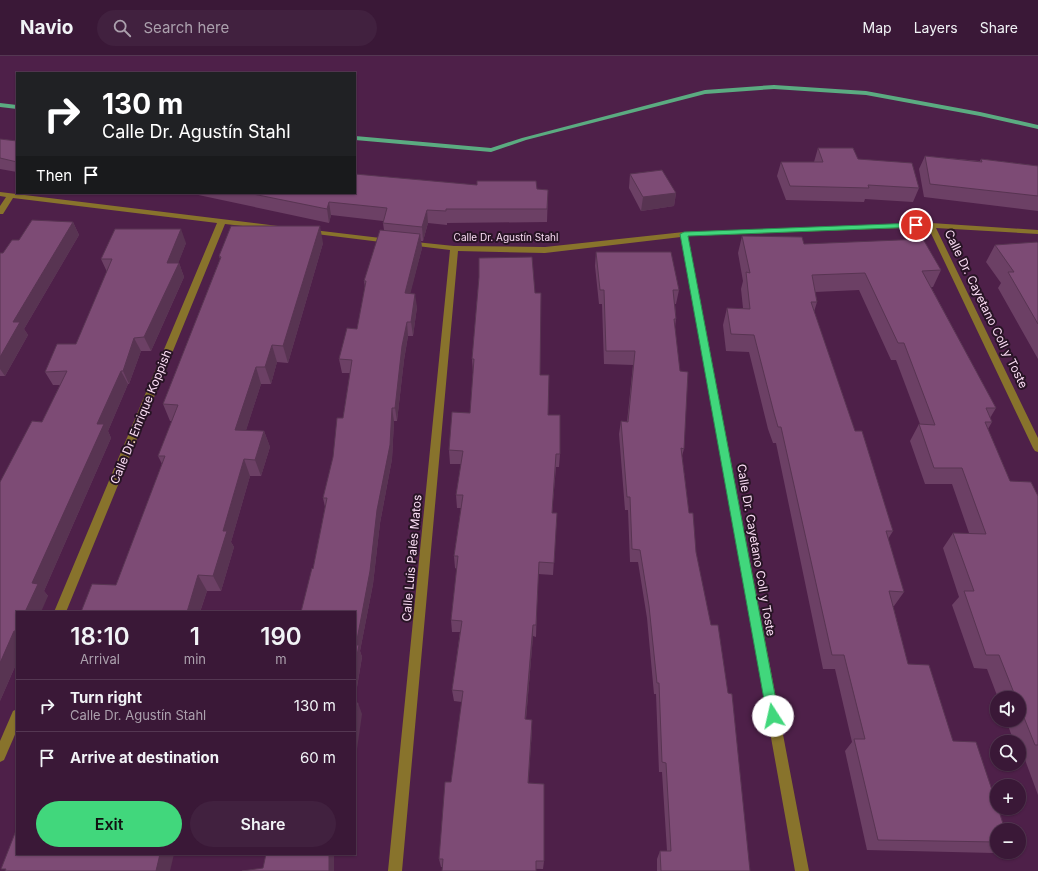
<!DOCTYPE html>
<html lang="en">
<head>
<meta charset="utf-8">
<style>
	:root { --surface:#3a1837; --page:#41213f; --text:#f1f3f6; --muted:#aba0ad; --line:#543752; --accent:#41d77c }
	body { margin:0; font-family:Inter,sans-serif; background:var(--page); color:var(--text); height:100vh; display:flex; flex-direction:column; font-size:15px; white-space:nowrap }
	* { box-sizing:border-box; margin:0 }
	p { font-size:13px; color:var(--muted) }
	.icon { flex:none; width:22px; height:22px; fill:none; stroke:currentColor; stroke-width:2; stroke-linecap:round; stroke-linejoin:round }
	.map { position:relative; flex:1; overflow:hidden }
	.drawer { position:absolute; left:16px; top:555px; width:340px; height:244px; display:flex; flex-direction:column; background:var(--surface); border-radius:0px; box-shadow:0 1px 3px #0004,0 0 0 1px var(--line) }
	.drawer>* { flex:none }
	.banner { position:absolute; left:16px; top:16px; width:340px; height:122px; border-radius:0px; box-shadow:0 1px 3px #0004,0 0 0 1px var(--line); background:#202124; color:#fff; overflow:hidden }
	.controls { position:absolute; left:990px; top:635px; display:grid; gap:8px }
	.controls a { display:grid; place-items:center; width:36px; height:36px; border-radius:50%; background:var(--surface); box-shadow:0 1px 3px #0004,0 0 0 1px var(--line); font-size:20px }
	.pin { position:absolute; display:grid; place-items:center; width:34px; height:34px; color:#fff; margin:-17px; border:2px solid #fff; border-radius:50%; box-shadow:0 1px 4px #0007 }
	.me { position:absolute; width:44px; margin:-22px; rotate:350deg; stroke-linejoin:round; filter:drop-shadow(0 0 3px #0008) }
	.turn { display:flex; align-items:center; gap:14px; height:84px; padding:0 20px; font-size:18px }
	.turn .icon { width:52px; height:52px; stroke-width:2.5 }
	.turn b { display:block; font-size:28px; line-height:34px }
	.then { display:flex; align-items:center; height:38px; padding:0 20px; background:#0003; gap:8px; font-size:15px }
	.eta { display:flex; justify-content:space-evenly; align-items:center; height:68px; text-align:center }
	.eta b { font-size:24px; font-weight:600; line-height:28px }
	.primary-button { display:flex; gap:8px; margin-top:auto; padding:8px 20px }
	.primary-button a { flex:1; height:46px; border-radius:24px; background:var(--accent); color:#111; font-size:16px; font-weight:600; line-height:46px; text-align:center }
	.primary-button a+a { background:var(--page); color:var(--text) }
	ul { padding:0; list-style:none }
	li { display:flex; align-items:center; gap:12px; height:52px; padding:0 20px; border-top:1px solid var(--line) }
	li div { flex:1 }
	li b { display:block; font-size:15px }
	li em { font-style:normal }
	header { display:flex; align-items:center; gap:24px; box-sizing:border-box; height:56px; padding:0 20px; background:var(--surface); border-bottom:1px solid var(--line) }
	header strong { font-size:19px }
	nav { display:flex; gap:22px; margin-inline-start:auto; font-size:14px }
	.search { width:280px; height:36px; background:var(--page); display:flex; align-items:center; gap:10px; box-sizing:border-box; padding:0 14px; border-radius:22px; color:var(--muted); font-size:15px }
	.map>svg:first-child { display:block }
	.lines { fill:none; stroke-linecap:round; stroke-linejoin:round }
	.stream { fill:#5bab81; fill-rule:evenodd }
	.minor { fill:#88732c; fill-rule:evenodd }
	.wall { fill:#6c4065 }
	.shaded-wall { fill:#583452 }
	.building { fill:#7d4b75; stroke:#583452 }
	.route { fill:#41d77c; stroke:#2a8c51 }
	.labels { text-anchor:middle; stroke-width:4; stroke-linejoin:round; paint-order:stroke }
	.far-street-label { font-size:10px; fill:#fadcf4; stroke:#281425 }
	.street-label { font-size:12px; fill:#fadcf4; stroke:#281425 }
</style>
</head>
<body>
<header>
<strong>Navio</strong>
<div class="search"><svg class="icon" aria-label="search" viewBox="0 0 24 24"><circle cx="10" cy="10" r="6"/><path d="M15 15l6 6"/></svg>Search here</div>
<nav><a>Map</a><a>Layers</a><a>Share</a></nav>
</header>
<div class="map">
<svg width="1038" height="815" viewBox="0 0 1038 815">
	<rect width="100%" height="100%" fill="#4e2049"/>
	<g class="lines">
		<g class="stream">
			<polygon points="774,29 866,35 980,56 1038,69 1038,73 980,60 866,39 774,33 705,38 526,84 491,96 355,84 355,80 491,92 522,82 705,34"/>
			<polygon points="0,47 17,49 17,53 0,51"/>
		</g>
		<g class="minor">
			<polygon points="0,136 278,170 282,172 278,174 225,168 66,556 54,556 217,167 13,142 3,158 0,158 0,150 6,141 0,140"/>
			<polygon points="931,167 1038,174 1038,178 936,172 1038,382 1038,396 1035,395 1033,392 928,171 688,180 809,815 795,815 681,181 545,197 458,195 402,815 388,815 450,194 409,189 406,189 406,185 454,190 545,191 684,176"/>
			<polygon points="305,173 389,183 393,185 389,187 308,177 305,177"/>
			<polygon points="17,653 17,674 4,704 0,706 0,685 13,655"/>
		</g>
	</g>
	<g class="wall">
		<polygon points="0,83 17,85 17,116 0,113"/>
		<polygon points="818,92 858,103 919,132 913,146 865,143 864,146 786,144 777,120 781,106 814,106"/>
		<polygon points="925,100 980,105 981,103 1038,110 1038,155 924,141 919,113"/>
		<polygon points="630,118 676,137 674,150 641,155 629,132"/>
		<polygon points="537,133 548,134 547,166 447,167 447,169 428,167 423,185 421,185 422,192 410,237 417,251 413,280 408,280 404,304 397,365 394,365 392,403 380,467 373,528 360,595 362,601 355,643 355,556 313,513 325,451 323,442 343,362 350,317 342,317 339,303 357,273 365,231 364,225 384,174 383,167 383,165 331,159 329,167 189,137 355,137"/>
		<polygon points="175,137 184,137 182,139"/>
		<polygon points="73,166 79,179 24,273 28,279 5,320 0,320 0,197 3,197 19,184"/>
		<polygon points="742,180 804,188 941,214 933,231 931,231 996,352 990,362 992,366 988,373 1010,425 1038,440 1038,739 1024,701 1020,701 1019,699 1019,686 1014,686 1006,664 1019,664 1019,642 998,642 987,613 974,612 952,549 959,541 943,492 953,477 969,477 952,428 925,428 910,385 919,368 920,368 896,304 891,304 859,234 815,236 817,246 814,256 855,375 893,475 888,483 904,536 894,550 893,550 908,608 953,685 997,774 997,795 994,797 867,794 845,695 852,686 835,613 823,613 776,387 773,387 768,373 749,296 726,295 723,269 727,252 743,252 741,233 743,225 738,197"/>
		<polygon points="186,187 178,207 179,207 184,221 151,295 141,295 129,328 128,328 108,375 111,382 44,535 48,540 17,556 17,606 0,645 42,366 60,329 53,329 45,316 76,288 107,216 101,203"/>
		<polygon points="323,187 288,307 277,306 271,328 261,328 246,374 264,375 270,391 261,420 250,420 231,486 234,491 221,535 207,535 200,556 81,556 116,529 162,408 158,400 172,365 170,365 163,348 220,203 219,200"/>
		<polygon points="1038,187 1038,303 998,232 1001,227 986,206 995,189"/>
		<polygon points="596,196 679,234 676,248 675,248 676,263 675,271 684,393 682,400 689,457 750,815 657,815 657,803 660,795 667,795 662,716 659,716 656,638 654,638 647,562 638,506 630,506 628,454 625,454 619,378 621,365 627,366 633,309 604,308 602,248 599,248 595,210"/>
		<polygon points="479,221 540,319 548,359 560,398 559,411 556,411 552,457 557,457 553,519 538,518 536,581 533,580 526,663 532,674 528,727 544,805 543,813 441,811 439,803 451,726 462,646 454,645 452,634 460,576 452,576 451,564 457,513 455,512 454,500 461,452 457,452 456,439 461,408 450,408 449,394 470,357 473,317 472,303"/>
	</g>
	<g class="shaded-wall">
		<polygon points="676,137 674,150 641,155 643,141"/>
		<polygon points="329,146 331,159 329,167 327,153"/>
		<polygon points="427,154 428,167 423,185 422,171"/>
		<polygon points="73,166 79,179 24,273 28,279 5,320 0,313 0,301 13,266"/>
		<polygon points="320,170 323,187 288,307 283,290"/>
		<polygon points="181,173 186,187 173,221 167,207"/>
		<polygon points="420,178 422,192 407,251 405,237"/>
		<polygon points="179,207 184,221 151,295 144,281"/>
		<polygon points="415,238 417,251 413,280 411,266"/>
		<polygon points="407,266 408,280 404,304 397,365 395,352 402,290"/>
		<polygon points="134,282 141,295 129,328 123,315"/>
		<polygon points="272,289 277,306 271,328 265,311"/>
		<polygon points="256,311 261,328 241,390 235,374"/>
		<polygon points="121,315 128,328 108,375 111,382 44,535 48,540 41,556 25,556 32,527 97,368"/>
		<polygon points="392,352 394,365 392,403 380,467 373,528 360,595 362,601 355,643 356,589 377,454"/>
		<polygon points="264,375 270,391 261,420 255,404"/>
		<polygon points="244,403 250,420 231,486 234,491 221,535 213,520 223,475"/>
		<polygon points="198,519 207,535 200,556 187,556"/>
		<polygon points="533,569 533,580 525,674 525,663"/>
		<polygon points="14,575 17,578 17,606 0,645 0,607"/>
		<polygon points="358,647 362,658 355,707 355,669"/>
		<polygon points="532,664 532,674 528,737 528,727"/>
		<polygon points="160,798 174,798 170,815 156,815"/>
		<rect x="329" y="798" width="5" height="17"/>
	</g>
	<g class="building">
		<polygon points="0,83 17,85 17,106 0,102"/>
		<polygon points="818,92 853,92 858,103 912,107 919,132 868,129 869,132 790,130 781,106 823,106"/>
		<polygon points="925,100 982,106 981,103 1038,110 1038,140 930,128"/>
		<polygon points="662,114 676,137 643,141 630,118"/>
		<polygon points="355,118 477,129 477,125 536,125 537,133 548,134 547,153 446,153 446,155 427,154 422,171 383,167 387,152 329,146 327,153 248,137 355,137"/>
		<polygon points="32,164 73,166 13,266 20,266 0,301 0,197 3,197 12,184 19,184"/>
		<polygon points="231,170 320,170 283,290 272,289 265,311 256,311 235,374 264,375 255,404 244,403 223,475 227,475 213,520 198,519 187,556 81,556 92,528 116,529 165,400 158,400 178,349 163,348 221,201 219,200"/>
		<polygon points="115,173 181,173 167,207 179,207 144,281 134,282 123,315 121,315 97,368 104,368 32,527 38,528 25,556 17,556 17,575 14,575 0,607 0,426 32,365 42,366 67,315 45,316 57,288 76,288 112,203 101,203"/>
		<polygon points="380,174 420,178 405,237 415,238 411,266 407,266 402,290 395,352 392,352 390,389 377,454 370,515 356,589 359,589 355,610 355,556 301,556 312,512 313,513 327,442 323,442 333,401 337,362 343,362 352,304 339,303 347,272 357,273 366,225 364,225"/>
		<polygon points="742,180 802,181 804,188 923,183 941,214 922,215 996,352 986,352 992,366 985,366 1010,425 1031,426 1038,440 1038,689 1035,689 1019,649 1019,642 1016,642 999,599 986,599 964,535 974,535 953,477 986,478 962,412 934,412 919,368 935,369 904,287 898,287 865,217 812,219 817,246 811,246 855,375 862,375 893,475 886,475 904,536 889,535 908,608 929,609 953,685 976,686 997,749 997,752 998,752 1005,774 997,774 997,786 878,784 854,683 865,683 844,599 832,599 781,371 778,371 774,357 754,279 731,278 727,252 750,253 746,216 750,217"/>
		<polygon points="1037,186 1038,187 1038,268 1008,216 1014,216 995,189"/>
		<polygon points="596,196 671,196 679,234 673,234 676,263 674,263 680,315 688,316 684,393 681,392 689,457 693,457 696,496 711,569 718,569 728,637 732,638 750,815 661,815 660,795 671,795 666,707 662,706 659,627 657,627 649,550 640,494 632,493 630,441 627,441 621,365 628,366 635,295 606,295 604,234 600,234"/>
		<polygon points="532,201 535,237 541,237 540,319 549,319 548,359 560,359 560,398 556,398 552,457 557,457 554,507 539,506 536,569 533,569 525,663 532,664 528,727 544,728 544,805 536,805 536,815 442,815 443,803 439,803 445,726 451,726 463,635 452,634 462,565 451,564 458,500 454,500 463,439 456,439 463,395 449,394 452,356 470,357 474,303 472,303 479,221 479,202"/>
		<polygon points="355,647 358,647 355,669"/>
		<polygon points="17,772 17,798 160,798 156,815 5,815 6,813 1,813"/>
		<polygon points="266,798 329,798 329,815 242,815 263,812"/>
	</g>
	<polygon class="route" points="916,167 919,169 918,171 688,180 779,660 777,663 773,665 769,663 767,660 680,178 684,176"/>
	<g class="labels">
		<g class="far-street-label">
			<text x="506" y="185">Calle Dr. Agustín Stahl</text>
		</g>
		<g class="street-label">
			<text transform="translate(986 253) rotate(64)" y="4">Calle Dr. Cayetano Coll y Toste</text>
			<text transform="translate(141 361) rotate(-68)" y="4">Calle Dr. Enrique Koppish</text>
			<text transform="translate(756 494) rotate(80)" y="4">Calle Dr. Cayetano Coll y Toste</text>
			<text transform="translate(412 502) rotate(-85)" y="4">Calle Luis Palés Matos</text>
		</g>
	</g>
</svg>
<div class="controls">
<a><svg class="icon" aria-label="sound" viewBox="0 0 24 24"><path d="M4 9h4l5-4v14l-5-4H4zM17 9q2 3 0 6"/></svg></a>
<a><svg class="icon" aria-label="search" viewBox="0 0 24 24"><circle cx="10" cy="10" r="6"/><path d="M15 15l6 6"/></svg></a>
<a>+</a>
<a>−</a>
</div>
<div class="pin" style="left:916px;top:169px;background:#d93025"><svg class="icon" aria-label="arrive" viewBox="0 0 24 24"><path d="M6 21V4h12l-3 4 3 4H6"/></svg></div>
<svg class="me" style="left:773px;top:660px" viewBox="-20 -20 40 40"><circle r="19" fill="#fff"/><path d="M0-13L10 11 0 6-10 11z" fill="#41d77c"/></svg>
<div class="banner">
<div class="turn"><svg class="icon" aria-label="right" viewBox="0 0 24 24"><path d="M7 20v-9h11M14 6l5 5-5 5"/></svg><div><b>130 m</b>Calle Dr. Agustín Stahl</div></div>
<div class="then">Then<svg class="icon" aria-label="arrive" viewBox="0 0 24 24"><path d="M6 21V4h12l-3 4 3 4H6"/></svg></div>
</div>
<section class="drawer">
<div class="eta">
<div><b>18:10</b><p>Arrival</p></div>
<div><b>1</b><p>min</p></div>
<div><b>190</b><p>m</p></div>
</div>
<ul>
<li><svg class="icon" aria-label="right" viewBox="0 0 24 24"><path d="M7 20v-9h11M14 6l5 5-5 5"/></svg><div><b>Turn right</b><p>Calle Dr. Agustín Stahl</p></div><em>130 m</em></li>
<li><svg class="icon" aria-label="arrive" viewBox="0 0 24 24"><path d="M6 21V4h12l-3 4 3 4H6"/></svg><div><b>Arrive at destination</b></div><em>60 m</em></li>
</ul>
<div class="primary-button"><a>Exit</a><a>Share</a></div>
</section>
</div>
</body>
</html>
